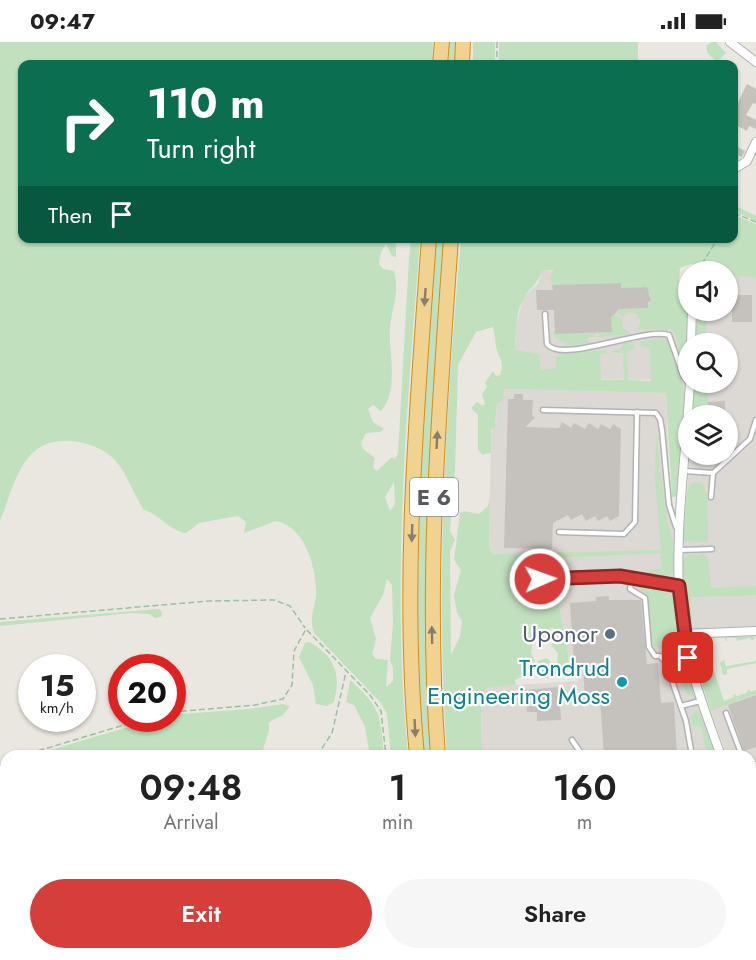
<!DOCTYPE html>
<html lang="en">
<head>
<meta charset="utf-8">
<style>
	:root { --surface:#fff; --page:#f6f6f6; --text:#222; --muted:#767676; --accent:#d53e3b }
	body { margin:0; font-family:Jost,sans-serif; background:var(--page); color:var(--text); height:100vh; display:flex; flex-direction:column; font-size:22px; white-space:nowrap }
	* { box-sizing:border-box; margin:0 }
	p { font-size:20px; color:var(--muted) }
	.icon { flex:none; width:33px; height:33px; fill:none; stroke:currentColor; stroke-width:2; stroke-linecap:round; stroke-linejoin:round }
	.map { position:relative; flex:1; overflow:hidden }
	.details { position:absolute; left:0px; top:708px; width:756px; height:210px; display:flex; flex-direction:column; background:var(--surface); border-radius:18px 18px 0 0; box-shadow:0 2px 4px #0004 }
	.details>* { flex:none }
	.guide { position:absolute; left:18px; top:18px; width:720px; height:183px; border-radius:12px; box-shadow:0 2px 4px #0004; background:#0b6e4f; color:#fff; overflow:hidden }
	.controls { position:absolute; left:678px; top:219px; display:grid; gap:12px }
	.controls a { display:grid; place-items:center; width:60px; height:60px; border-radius:50%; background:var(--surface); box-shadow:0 2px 4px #0004; font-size:30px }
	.speed { position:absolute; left:18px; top:612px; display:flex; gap:12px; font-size:30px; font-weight:700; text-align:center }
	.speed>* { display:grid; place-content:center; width:78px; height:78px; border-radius:50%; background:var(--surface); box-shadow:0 2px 4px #0004; line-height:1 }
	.speed small { font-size:15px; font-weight:400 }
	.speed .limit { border:9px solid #d22; background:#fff; color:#111 }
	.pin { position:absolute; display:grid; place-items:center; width:51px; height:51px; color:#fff; margin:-26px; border-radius:12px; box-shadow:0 3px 9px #0006 }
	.me { position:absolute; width:66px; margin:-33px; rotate:88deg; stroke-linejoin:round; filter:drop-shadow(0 0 4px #0008) }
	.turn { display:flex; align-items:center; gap:21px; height:126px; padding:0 30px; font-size:27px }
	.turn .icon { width:78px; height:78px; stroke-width:2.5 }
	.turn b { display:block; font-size:42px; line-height:51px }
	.then { display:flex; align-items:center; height:57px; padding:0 30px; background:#0003; gap:12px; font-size:22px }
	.eta { display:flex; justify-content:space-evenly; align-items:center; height:102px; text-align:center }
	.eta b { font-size:36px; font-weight:600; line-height:42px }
	.action { display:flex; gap:12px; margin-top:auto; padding:12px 30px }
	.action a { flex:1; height:69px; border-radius:36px; background:var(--accent); color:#fff; font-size:24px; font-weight:600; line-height:69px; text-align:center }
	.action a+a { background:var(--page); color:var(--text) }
	.status { display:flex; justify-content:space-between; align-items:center; height:42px; padding:0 30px; background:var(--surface); direction:ltr }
	.status svg { height:16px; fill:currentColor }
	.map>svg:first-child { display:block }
	.commercial { fill:#f9efd6 }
	.industrial { fill:#dcd9d4 }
	.green { fill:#c0e0be; fill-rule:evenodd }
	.building { fill:#c5c2bd }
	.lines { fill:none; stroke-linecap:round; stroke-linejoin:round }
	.lane-casing { stroke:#b1b3b6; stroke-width:7 }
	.street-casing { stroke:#b1b3b6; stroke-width:10 }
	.highway-casing { stroke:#d28d18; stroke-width:16 }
	.path { stroke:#99c0a1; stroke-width:1.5; stroke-dasharray:6 3; stroke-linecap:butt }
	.lane { stroke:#fff; stroke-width:4 }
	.street { stroke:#fff; stroke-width:8 }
	.highway { stroke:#f1d290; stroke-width:14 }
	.oneway { fill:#877f6e }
	.route-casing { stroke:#8a2826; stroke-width:15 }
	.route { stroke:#d53e3b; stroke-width:10 }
	.service-dot { fill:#5c6f8a; stroke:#fff; stroke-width:2 }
	.culture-dot { fill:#0f9aa8; stroke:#fff; stroke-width:2 }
	.labels { text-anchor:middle; stroke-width:4.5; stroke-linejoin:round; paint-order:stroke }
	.shield { fill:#fff; stroke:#8b8d8f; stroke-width:1.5 }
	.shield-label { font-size:22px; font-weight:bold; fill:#595c5f }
	.service-label { font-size:24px; fill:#4e5e75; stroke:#fff; text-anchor:end }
	.culture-label { font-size:24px; fill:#0d838f; stroke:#fff; text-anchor:end }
</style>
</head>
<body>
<div class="status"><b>09:47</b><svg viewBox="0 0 49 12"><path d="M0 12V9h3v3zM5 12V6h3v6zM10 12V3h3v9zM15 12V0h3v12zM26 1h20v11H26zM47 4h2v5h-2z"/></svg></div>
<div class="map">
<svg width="756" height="918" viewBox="0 0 756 918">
	<rect width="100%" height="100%" fill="#eae7e0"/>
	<polygon class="commercial" points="756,776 756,918 688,918 687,912 750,912 750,779"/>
	<g class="industrial">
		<polygon points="709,226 756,230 756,586 688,588 685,570 682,516 690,413 728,412 728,374 692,373 694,341 728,340 728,302 695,301 698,269 728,268 728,230 711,229"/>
		<polygon points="542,229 680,231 678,244 688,263 687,329 682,338 559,337 540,328 515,309 516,285 523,256 538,242"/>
		<polygon points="504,347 666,351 669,430 674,474 675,554 679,589 689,630 717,714 482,714 481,666 485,645 578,639 577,631 570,623 558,555 532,555 500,512 491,511 489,507 491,391 496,380 497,362"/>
		<polygon points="756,652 756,762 750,762 750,714 727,714 711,669"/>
		<polygon points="6,781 6,866 0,861 0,788"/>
		<polygon points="118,912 118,918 16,918 15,913"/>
		<polygon points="518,912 679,912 679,918 519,918"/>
	</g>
	<g class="green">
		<path d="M0 0H433L432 22H22V196L396 197V215L392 214 386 202 381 210 379 222 383 227 394 229C400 248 392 267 390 285 388 311 400 347 381 369L373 363 368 367 373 380 384 387 380 390 366 391 361 401 363 407 375 416 373 426 377 429 392 415 395 417 398 411 409 217 411 197H420C407 368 391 542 408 714H391L387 672 381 661 314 591C308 574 316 566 316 551 316 526 306 485 276 479L244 491 246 480 238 474 199 481 186 491C168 488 161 473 144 468 133 452 127 430 113 416 103 406 85 400 71 399 21 395 15 443 0 479ZM394 440 395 462 390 469 385 455ZM387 537 392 543 393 581 390 618 393 626V639L386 645 388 618 376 617 372 612 376 597 370 576 383 553Z"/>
		<polygon points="448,0 457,0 456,22 447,22"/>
		<rect x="473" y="0" width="22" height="22"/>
		<rect x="499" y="0" width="139" height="22"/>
		<polygon points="712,0 716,0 726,11 717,20 708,12 706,4"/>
		<polygon points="734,163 756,174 756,179 734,169"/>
		<path d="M734 173 756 182V238L755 235 728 233V230L711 229 708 226 691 222 680 226 678 244 688 263 687 329C676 321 681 299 673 288L638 287 641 279 637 272 629 270 623 275 616 271 619 267 648 266 651 251H647V245L621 246V241L552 243 550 236 553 228 542 229C537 243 530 245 524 256 515 270 516 293 515 308L539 312 540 328 556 326V315L560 311 606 308 608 311 600 312 601 338H624L623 311H614L613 308 622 306 623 301 632 300 635 306 627 309 628 338 651 339 650 305 641 304V299L665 296 669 298 686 354 679 454 672 455 666 351 504 347 503 358 497 362 495 385 491 388V411L482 413 478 407V373L471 366 477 360 483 364 485 362 482 352 487 345 485 341 493 329 496 334 500 333C505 319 499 317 496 305 495 299 495 292 493 285L476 290 458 323 455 428 450 489 455 498 450 509 451 613 460 594 462 579 457 571 454 553 461 528 454 518 460 471 464 469 479 472 488 464 490 455 489 507 493 512 661 508 655 439 656 389 666 475 674 502V530L662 536 646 529 662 526 660 511 529 517 530 550 533 555H558L564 591 553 586 534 592 531 611 535 619 529 626V632L515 638 516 643 485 646 481 666 482 714H447C435 541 446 369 461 197L734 196Z"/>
		<path d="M445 196C432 369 417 541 432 714H423C411 541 423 369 435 197Z"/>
		<polygon points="698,269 711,269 707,278 705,301 695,301"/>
		<polygon points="611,270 622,277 622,285 631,292 599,295 599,290"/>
		<polygon points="552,290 555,292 595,291 595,295 588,295 588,302 569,303 554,295"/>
		<polygon points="694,341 703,341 707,346 709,373 692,374"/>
		<polygon points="690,413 707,413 707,418 697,423 691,419"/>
		<polygon points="702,440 707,452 708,498 703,500 683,499 687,450 691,441"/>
		<polygon points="704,512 708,517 711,546 756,544 756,553 691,555 692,582 688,583 685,570 682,519 687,513"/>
		<polygon points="638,545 666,548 675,554 685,614 697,655 695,656 686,652 671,609 652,604 647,558"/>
		<polygon points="159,567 162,570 161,575 155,576 150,572 131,571 0,584 0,580"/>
		<polygon points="560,594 565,596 570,623 566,631 545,636 538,619 547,616 552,621 557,620 558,611 551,603"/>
		<polygon points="756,594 752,599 750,596 737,599 736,596 727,596 727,600 724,596 714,596 711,600 712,623 724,659 734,655 733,652 737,654 746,651 749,647 750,650 756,648 756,652 711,669 691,607 691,597"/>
		<path d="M309 600C336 615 341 633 334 660L327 664 316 662 313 643 299 615 305 601Z"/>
		<polygon points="724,618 726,624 756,619 756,621 727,627 727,632 723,633 720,621"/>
		<path d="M350 638C382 667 380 673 384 714H370L365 685 354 663 346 660Z"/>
		<polygon points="283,662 290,664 283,673 269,680 269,688 261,714 31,714 121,687 162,677 172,676 173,674 180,672 249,667"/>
		<polygon points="697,668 702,670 717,714 707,714 701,685 692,684 691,673"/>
		<polygon points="6,743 6,781 0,788 0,748"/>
		<polygon points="6,883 6,912 17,912 16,918 0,918 0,884"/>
		<polygon points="83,912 107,912 109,918 84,918"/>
		<rect x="118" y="912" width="61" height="6"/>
		<polygon points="185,912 233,912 232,918 186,918"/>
		<polygon points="247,912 336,912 344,918 243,918"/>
		<polygon points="387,912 415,912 417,918 385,918"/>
	</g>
	<g class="building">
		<polygon points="747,42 756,47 756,62 753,61 746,73 756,78 756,87 749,84 747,89 734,82 734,68"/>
		<polygon points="734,103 745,109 742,115 734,112"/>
		<polygon points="621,241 621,246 647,245 651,259 648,260 648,266 619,267 611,276 612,290 555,292 554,268 537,268 536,248 553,248 552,243"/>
		<rect x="732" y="253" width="20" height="27"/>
		<polygon points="514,352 523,352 523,358 533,358 532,373 535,376 525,385 559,386 562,380 571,386 574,381 585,387 589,381 598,387 601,382 610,387 613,382 621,387 619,474 610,479 607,474 598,479 595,474 586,479 582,472 571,478 568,473 553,481 552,507 504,506 508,357 514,357"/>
		<polygon points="725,359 725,374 709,374 708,360"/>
		<polygon points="609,554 609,558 641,558 647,622 658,621 661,661 674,660 677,714 604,714 600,656 585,657 583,624 574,625 570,561 596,559 596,555"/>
		<polygon points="559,645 561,678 537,679 537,670 527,670 525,648"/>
		<polygon points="756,653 756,705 744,709 728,663"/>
	</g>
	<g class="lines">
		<g class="lane-casing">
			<g id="lane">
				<path d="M545 272 547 302C562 322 643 285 669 293L683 333 688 340"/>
				<polyline points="543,368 656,371 660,377 662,388 669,463 676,485 680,486"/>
				<polyline points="685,429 713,431"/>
				<polyline points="711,455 713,431 750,397 756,378"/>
				<polyline points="559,490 624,492 635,480 637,370"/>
				<polyline points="680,508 712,507"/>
				<polyline points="632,536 630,547 645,556 649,605 655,614 660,614 665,619 686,679 692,714"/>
				<polyline points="540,537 620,534 678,544"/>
				<polyline points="681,664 700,659"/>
				<polyline points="726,671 742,714"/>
				<polyline points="572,698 583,714"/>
				<polyline points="750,724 756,722"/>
				<polyline points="750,795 756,793"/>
				<polyline points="0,801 6,796"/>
				<polyline points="0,854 6,861"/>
				<polyline points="750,874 756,873"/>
				<polyline points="112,912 114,918"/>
				<polyline points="62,918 73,912"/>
			</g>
		</g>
		<g class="street-casing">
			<g id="street">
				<polyline points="730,0 756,20"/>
				<polyline points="734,127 747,119 756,100"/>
				<polyline points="691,302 692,268"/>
				<path d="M690 340C686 414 674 491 680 564 684 616 704 666 721 714"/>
				<polyline points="683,592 756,589"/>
				<polyline points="750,774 756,771"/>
				<polyline points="683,912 684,918"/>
			</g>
		</g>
		<g class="highway-casing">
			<g id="highway">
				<polyline points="440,22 442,0"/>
				<polyline points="462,22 463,0"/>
				<path d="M417 714C401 542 417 368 429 196"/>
				<path d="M438 714C425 541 439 369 451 196"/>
				<polyline points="447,912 449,918"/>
				<polyline points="469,912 471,918"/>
			</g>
		</g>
		<g class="path">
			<polyline points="497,0 497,22"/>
			<polyline points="734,171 756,180"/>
			<polyline points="697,230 718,196"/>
			<polyline points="0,577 208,559 274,558 290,564 305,586"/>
			<polyline points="172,670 255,663 283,657 292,643 294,609 306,587 370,653 381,669 386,714"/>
			<polyline points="21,714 147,676"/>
			<polyline points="317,714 332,691 346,630"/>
			<polyline points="0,723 6,720"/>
			<polyline points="0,745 6,740"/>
			<polyline points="0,881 6,880"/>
			<polyline points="183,912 183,918"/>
			<polyline points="418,912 419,918"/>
			<polyline points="238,918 241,912"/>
		</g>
		<use href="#lane" class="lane"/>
		<use href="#street" class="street"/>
		<use href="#highway" class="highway"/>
	</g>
	<defs><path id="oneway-solid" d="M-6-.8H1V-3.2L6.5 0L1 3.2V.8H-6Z" transform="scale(1.5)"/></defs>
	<g class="oneway">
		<use href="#oneway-solid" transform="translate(425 255) rotate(94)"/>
		<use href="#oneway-solid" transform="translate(437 398) rotate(-87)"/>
		<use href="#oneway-solid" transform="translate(412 491) rotate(92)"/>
		<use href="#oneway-solid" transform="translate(432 593) rotate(-91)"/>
		<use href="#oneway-solid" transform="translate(415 686) rotate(87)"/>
	</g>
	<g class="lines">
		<g class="route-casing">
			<polyline id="route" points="540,537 620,534 679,544 688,616"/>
		</g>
		<use href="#route" class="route"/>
	</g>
	<circle class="service-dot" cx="610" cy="592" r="6"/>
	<circle class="culture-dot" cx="622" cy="640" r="6"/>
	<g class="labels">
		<rect class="shield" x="410" y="436" width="48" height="38" rx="4.5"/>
		<g class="shield-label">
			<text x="434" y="463">E 6</text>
		</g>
		<g class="service-label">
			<text x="598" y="600">Uponor</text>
		</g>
		<g class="culture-label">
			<text x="610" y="634">Trondrud<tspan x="610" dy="28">Engineering Moss</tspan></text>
		</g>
	</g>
</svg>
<div class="controls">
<a><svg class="icon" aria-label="sound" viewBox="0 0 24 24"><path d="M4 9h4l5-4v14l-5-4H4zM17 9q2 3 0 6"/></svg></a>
<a><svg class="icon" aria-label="search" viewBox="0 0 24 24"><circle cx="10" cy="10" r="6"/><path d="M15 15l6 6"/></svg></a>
<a><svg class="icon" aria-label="layers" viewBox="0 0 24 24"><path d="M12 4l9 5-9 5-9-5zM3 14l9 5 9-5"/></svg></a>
</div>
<div class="speed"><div>15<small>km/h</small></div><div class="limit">20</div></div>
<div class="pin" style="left:688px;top:616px;background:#d93025"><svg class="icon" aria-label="arrive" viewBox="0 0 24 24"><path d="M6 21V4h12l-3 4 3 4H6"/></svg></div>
<svg class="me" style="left:540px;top:537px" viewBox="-20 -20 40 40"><circle r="17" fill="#d53e3b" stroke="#fff" stroke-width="3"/><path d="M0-11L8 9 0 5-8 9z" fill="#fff"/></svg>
<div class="guide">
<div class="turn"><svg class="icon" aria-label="right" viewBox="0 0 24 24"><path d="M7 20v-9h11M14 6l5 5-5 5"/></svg><div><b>110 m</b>Turn right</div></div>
<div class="then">Then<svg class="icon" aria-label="arrive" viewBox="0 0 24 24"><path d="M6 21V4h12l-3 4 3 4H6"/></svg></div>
</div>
<section class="details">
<div class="eta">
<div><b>09:48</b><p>Arrival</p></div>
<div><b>1</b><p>min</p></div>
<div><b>160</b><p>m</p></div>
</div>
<div class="action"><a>Exit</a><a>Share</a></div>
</section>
</div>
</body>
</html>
